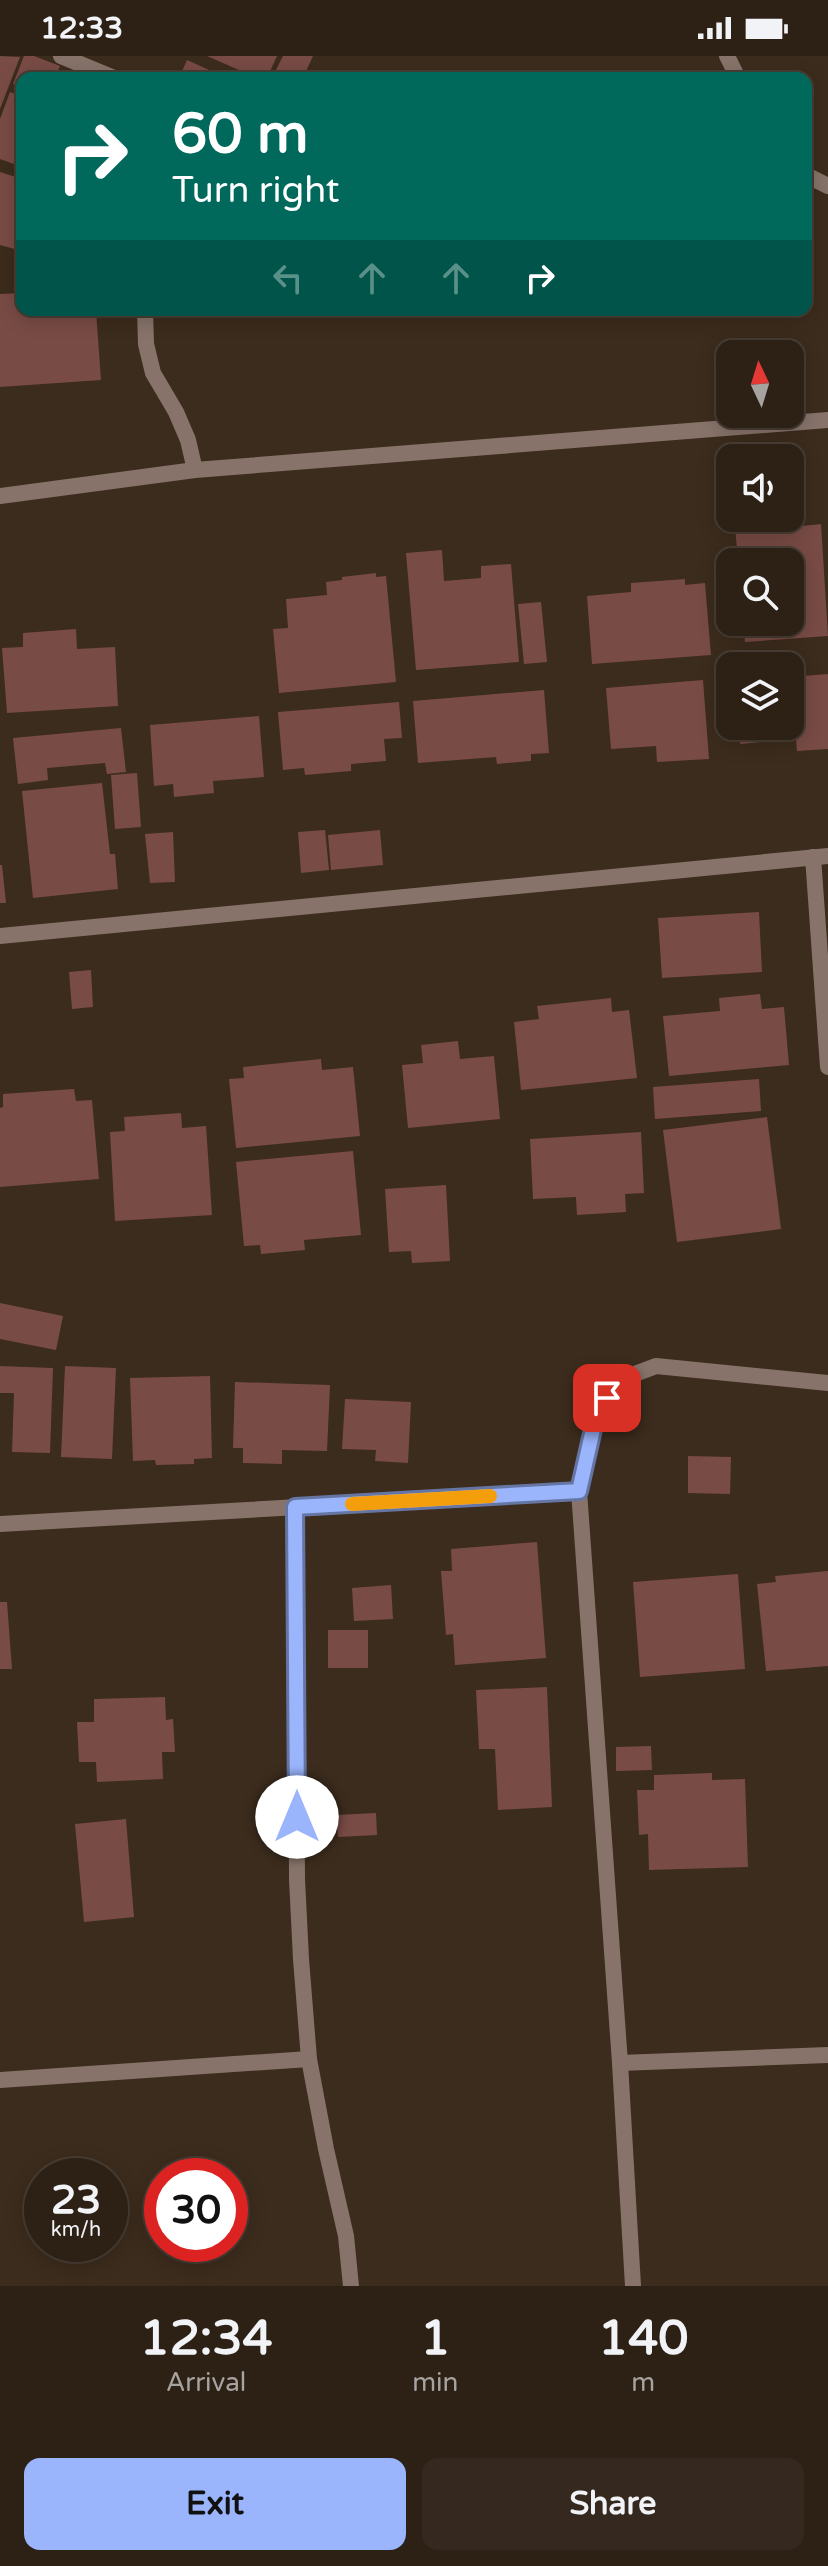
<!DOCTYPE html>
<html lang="en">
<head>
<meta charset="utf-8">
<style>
	:root { --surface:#2d2116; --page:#35291f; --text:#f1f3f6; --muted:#a7a3a1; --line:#483e35; --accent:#9bb5fd }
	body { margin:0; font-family:"Varela Round",sans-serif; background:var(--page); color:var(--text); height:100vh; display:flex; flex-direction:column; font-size:30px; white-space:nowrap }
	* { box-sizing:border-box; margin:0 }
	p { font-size:26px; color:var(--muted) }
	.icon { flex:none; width:44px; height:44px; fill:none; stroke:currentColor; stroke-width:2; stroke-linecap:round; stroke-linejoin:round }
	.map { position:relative; height:2230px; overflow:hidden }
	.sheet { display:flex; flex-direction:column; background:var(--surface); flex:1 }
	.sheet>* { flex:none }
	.hud { position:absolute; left:16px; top:16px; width:796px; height:244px; border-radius:16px; box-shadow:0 4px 20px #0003,0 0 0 2px var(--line); background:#00695c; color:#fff; overflow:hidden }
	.needle { width:52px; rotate:356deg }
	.fabs { position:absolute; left:716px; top:284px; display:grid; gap:16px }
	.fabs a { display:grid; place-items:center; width:88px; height:88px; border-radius:16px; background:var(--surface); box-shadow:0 4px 20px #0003,0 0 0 2px var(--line); font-size:40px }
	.speed { position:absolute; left:24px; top:2102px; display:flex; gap:16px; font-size:40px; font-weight:700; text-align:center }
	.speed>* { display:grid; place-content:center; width:104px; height:104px; border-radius:50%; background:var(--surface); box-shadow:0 4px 20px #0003,0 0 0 2px var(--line); line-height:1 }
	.speed small { font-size:20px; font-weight:400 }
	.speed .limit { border:12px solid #d22; background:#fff; color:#111 }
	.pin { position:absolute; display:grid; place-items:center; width:68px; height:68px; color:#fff; margin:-34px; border-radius:16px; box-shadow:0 4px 12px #0006 }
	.me { position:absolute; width:88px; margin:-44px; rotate:0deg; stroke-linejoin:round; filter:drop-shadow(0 0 6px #0008) }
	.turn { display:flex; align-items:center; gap:28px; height:168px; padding:0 24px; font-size:36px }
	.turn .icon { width:104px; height:104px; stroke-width:2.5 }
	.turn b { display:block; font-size:56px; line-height:68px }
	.lanes { display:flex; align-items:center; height:76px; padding:0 24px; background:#0003; justify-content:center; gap:40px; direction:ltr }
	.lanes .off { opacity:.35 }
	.eta { display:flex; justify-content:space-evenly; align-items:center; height:136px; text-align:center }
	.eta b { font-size:48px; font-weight:800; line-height:56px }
	.button { display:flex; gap:16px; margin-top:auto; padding:16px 24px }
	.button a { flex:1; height:92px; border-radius:16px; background:var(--accent); color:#111; font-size:32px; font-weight:800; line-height:92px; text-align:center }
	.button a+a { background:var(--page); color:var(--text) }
	.status { display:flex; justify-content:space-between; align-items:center; height:56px; padding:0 40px; background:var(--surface); direction:ltr }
	.status svg { height:22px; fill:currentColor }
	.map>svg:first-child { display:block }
	.building { fill:#794b45 }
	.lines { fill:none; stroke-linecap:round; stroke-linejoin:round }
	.street { stroke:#87736a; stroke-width:16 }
	.route-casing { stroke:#6576a4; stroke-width:20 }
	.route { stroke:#9bb5fd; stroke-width:14 }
	.slow { stroke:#f59e0b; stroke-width:14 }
</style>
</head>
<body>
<div class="status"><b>12:33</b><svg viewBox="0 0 49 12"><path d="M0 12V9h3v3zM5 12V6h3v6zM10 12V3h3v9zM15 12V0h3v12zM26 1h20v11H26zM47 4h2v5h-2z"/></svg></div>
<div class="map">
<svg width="828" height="2230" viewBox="0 0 828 2230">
	<rect width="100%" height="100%" fill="#3c2c1d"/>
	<g class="building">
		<polygon points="0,0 20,1 0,53"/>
		<polygon points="24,0 34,0 60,10 55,22 22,22 22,31 13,28"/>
		<polygon points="207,0 277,0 267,22 257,22"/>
		<polygon points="283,0 313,0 303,22 272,22"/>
		<polygon points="187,4 227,22 179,22"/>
		<polygon points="10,36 22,40 22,111 0,103 0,63"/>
		<polygon points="0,116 22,123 22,195 0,189"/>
		<polygon points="22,237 22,254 96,254 101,324 0,331 0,238"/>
		<polygon points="792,465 792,471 821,468 828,580 745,586 743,566 790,566 790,506 738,506 735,469"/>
		<polygon points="442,494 444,525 481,522 481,510 511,508 519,606 416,614 406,497"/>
		<polygon points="376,517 376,521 386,520 396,626 279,637 273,573 288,572 286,543 327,539 326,526 342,524 342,521"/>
		<polygon points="685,523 685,529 705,527 711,599 592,608 587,540 631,536 631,527"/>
		<polygon points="541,546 547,606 524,608 518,548"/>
		<polygon points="76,573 77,593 115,591 118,650 7,657 2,592 23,591 23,577"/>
		<polygon points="828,618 828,693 797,695 796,683 740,688 739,670 790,670 790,621"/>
		<polygon points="703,624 709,703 657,706 656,690 611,693 606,632"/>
		<polygon points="544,634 549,697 531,698 531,705 497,708 496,701 418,707 413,645"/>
		<polygon points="399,646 402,682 384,683 386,705 351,708 351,715 305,719 304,712 283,714 278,656"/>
		<polygon points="259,660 264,721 213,725 214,737 174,741 173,728 154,730 150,669"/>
		<polygon points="121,672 126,716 107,718 105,707 47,712 48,724 18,728 13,682"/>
		<polygon points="137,717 141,771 115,773 111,719"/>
		<polygon points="102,727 110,798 115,798 118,833 33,842 22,735"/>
		<polygon points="325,774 329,814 301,817 298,776"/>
		<polygon points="380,774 383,809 331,814 328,779"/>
		<polygon points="173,776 175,826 150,827 145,778"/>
		<polygon points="0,809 2,809 6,847 0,847"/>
		<polygon points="759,856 762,916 662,922 658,862"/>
		<polygon points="91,914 93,951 72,953 69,916"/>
		<polygon points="760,938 762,953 784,951 789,1009 669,1020 663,960 720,955 719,942"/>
		<polygon points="611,942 612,956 629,954 637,1022 521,1034 514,966 539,963 537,950"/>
		<polygon points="458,985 460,1003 494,1000 500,1063 408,1072 402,1009 423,1007 421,989"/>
		<polygon points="321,1003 322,1014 353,1011 360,1080 236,1092 229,1023 244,1022 243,1011"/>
		<polygon points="759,1023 761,1055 655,1063 653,1031"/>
		<polygon points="74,1033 76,1045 92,1044 99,1123 0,1131 0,1052 3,1051 3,1038"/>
		<polygon points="181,1057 182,1072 206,1070 212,1159 115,1165 110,1076 125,1075 124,1061"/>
		<polygon points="767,1061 781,1173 677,1186 663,1074"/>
		<polygon points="641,1076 644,1137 625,1138 626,1156 577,1159 576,1141 533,1143 530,1083"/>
		<polygon points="353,1095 361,1179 304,1184 305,1194 261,1198 260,1189 244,1190 236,1106"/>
		<polygon points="446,1129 450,1205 412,1207 411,1195 389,1196 385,1133"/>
		<polygon points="0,1247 63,1260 56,1294 0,1283"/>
		<polygon points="0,1310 53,1312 50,1397 12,1396 14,1337 0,1337"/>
		<polygon points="65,1310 116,1312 112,1403 61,1401"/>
		<polygon points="210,1320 212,1402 194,1403 194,1408 156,1409 155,1404 133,1405 130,1322"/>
		<polygon points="235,1326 330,1329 327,1395 282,1394 282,1408 243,1407 243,1392 233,1392"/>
		<polygon points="345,1343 411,1346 408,1407 375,1405 376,1394 342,1393"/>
		<polygon points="688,1400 731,1401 730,1438 688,1437"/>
		<polygon points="537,1486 546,1602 455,1609 453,1578 446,1579 441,1515 452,1515 451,1493"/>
		<polygon points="828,1515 828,1610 766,1615 757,1528 776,1526 775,1520"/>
		<polygon points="738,1518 745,1613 640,1621 633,1526"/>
		<polygon points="391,1529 393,1563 354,1565 352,1532"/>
		<polygon points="0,1546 7,1546 12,1613 0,1613"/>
		<rect x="328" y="1574" width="40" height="38"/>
		<polygon points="547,1631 552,1751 498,1754 495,1693 479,1693 476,1634"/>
		<polygon points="165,1641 166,1664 173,1663 175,1696 162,1696 163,1723 97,1726 96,1706 79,1706 77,1666 94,1666 94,1643"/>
		<polygon points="651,1690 652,1714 616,1715 616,1691"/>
		<polygon points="712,1717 712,1724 745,1723 748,1811 649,1814 648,1778 639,1779 637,1734 654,1734 654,1719"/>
		<polygon points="376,1757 377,1779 338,1781 336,1759"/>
		<polygon points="126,1763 134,1861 84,1866 75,1768"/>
	</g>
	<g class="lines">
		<g class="street">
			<polyline points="61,0 114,22"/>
			<polyline points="727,0 738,22"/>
			<polyline points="806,119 828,130"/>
			<polyline points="145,254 146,288 153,317 176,356 188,384 195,414"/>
			<polyline points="0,440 195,414 828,364"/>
			<polyline points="813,801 828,1011"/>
			<polyline points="0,880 828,800"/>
			<polyline points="295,1451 297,1823 301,1903 309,2003 326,2093 346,2180 351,2230"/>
			<polyline points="0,1468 579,1435"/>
			<polyline points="620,2007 828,1999"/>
			<polyline points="0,2024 309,2003"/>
			<polyline points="633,2230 620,2007 579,1435 596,1360 619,1324 656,1310 828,1327"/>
		</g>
	</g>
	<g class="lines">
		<g class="route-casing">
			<polyline id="route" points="297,1761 295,1451 579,1435 596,1360 607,1342"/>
		</g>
		<use href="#route" class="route"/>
		<polyline class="slow" points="352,1448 490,1440"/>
	</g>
</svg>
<div class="fabs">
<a><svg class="needle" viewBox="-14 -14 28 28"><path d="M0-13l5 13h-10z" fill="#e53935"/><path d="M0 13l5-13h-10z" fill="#a7a3a1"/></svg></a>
<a><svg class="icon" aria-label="sound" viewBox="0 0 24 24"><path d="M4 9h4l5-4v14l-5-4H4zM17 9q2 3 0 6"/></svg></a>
<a><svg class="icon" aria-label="search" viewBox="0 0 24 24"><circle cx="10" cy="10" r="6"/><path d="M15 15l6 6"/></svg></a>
<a><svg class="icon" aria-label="layers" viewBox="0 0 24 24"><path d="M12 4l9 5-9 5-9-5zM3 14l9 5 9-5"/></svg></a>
</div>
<div class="speed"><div>23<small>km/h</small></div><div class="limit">30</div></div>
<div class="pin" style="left:607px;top:1342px;background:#d93025"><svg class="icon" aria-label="arrive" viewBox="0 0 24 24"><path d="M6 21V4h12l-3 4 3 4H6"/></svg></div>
<svg class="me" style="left:297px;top:1761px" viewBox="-20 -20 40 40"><circle r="19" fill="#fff"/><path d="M0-13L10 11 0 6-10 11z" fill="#9bb5fd"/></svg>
<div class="hud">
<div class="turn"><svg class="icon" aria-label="right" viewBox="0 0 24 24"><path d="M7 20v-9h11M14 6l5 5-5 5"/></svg><div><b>60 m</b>Turn right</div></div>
<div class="lanes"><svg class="icon off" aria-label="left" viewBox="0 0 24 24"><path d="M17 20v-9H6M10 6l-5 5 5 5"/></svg><svg class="icon off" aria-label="ahead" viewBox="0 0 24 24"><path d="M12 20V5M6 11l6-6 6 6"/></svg><svg class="icon off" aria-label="ahead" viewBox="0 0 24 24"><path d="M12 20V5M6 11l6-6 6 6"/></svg><svg class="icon" aria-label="right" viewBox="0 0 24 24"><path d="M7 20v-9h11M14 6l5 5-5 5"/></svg></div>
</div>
</div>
<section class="sheet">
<div class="eta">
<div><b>12:34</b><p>Arrival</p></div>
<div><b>1</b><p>min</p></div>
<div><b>140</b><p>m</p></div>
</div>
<div class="button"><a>Exit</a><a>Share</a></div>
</section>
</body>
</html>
